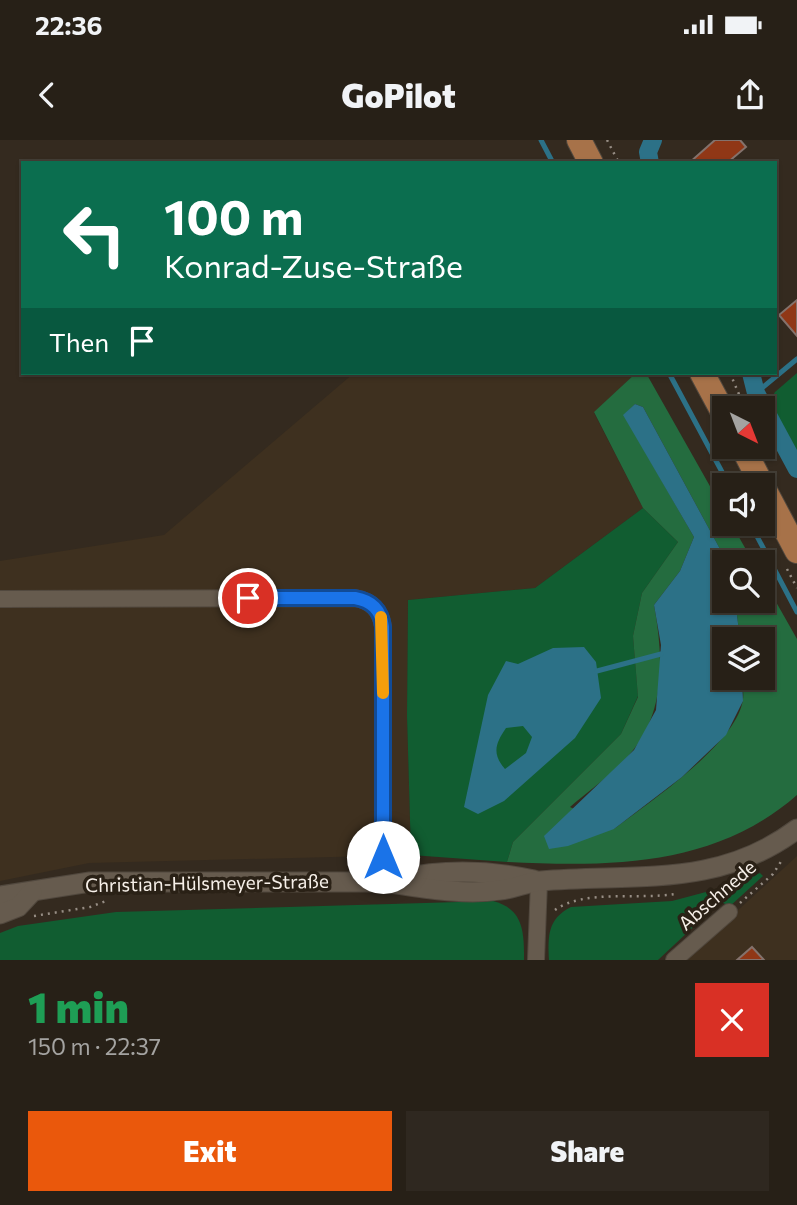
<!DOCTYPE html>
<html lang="en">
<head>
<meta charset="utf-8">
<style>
	:root { --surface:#272017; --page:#2f2820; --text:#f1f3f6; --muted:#a4a3a1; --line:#433e36; --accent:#ea580c }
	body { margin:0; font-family:Commissioner,sans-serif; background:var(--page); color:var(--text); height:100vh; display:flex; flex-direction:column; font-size:26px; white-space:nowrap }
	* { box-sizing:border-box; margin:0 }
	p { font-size:23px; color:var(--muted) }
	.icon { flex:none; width:38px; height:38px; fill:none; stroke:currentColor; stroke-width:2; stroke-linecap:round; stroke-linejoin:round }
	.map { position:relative; height:820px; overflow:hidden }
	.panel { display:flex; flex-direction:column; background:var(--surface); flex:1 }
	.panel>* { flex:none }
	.guide { position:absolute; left:21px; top:21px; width:756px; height:214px; border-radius:0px; box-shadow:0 2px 5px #0004,0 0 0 2px var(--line); background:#0b6e4f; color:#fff; overflow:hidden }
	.needle { width:46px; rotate:138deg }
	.fabs { position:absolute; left:712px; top:256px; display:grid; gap:14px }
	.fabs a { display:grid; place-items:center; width:63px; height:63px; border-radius:0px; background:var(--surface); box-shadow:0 2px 5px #0004,0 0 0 2px var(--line); font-size:35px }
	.pin { position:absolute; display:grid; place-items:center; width:60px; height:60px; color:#fff; margin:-30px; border:4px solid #fff; border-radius:50%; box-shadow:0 2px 7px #0007 }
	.me { position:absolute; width:77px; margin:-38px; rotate:0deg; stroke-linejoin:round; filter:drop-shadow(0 0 5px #0008) }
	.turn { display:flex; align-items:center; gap:24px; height:147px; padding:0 28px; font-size:32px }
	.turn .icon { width:91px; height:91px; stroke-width:2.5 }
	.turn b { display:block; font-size:49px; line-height:60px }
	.then { display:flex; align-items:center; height:66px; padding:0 28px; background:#0003; gap:14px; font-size:26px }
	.round { display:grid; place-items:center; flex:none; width:74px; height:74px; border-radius:0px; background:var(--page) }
	.headline { display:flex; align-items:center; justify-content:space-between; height:119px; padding:0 28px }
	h1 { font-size:42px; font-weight:800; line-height:52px; color:#1e9e55 }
	.action { display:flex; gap:14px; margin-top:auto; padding:14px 28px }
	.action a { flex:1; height:80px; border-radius:0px; background:var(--accent); color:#fff; font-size:28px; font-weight:800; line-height:80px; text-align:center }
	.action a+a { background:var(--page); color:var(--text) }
	.status { display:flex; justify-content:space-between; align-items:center; height:49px; padding:0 35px; background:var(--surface); direction:ltr }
	.status svg { height:19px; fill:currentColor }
	header { display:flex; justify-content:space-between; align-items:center; height:91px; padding:0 28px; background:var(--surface); font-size:32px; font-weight:800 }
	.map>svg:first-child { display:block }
	.built { fill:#3e301f }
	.green { fill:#115d31 }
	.forest { fill:#246c3f }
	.water { fill:#2c7187; fill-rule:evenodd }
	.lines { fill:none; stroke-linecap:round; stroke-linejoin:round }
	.stream { stroke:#2c7187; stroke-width:5 }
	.canal { stroke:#2c7187; stroke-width:18 }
	.building { fill:#903716; stroke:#84726c; stroke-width:2 }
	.minor-casing { stroke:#51483e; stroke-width:18 }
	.tertiary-casing { stroke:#51483e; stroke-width:21 }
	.primary-casing { stroke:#51483e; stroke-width:26 }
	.path { stroke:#978e85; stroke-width:2.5; stroke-dasharray:2 5; stroke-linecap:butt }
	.minor { stroke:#665b4e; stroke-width:16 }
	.tertiary { stroke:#665b4e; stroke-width:19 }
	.primary { stroke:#a77249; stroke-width:24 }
	.route-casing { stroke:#114b97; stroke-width:18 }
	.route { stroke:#1a73e8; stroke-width:12 }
	.slow { stroke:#f59e0b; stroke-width:12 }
	.labels { text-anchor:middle; stroke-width:7; stroke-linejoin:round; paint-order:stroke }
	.street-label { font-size:19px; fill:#f7f0e9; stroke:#2a2116 }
</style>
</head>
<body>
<div class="status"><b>22:36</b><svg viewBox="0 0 49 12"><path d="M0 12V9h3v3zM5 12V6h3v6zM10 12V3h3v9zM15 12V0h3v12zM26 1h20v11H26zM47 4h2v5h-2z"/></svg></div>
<header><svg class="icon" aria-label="back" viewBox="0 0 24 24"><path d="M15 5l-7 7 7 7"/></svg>GoPilot<svg class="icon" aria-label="share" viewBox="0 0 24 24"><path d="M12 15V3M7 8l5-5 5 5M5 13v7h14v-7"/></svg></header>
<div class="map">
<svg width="797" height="820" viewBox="0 0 797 820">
	<rect width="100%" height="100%" fill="#342a1f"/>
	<g class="built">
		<polygon points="354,233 636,233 594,273 643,368 535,448 408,460 407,576 411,715 89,723 0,741 0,421 164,395"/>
		<polygon points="797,716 797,820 684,820"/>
	</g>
	<g class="green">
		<polygon points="797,233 797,310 794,311 769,263 775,252"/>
		<polygon points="643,368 678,402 642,453 633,496 638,556 621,594 513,702 507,722 411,715 407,576 408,460 535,448"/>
		<path d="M760 733 763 736 729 767 721 761 658 820H549C548 797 547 779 571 767L672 761 721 748Z"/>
		<path d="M493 761C524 769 524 793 524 820H0V793L18 786 116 772Z"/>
	</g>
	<path class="forest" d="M636 233H646L724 371V383H731L753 422H724V424L720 409 643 267 635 264 624 275 694 397 680 431 654 465C663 514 666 568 634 609 617 631 591 649 570 667L614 689C648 663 738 603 743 559 744 552 742 544 742 537H763V499H740L735 460H763V439L797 499V655C715 727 611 727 507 722L513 702 621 594 638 557 633 496 642 453 678 402 643 368 594 272Z"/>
	<g class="water">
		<polygon points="635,264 643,267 720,409 724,424 724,460 735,460 740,499 724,499 724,537 742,537 743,561 726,595 682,637 614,689 568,706 549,709 544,696 634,610 656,570 661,505 654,465 680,431 694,397 623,275"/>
		<path d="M584 507 596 522 601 558 575 598 504 661 478 674 464 667 488 555 506 521 518 524 553 508ZM523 586 532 597 526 613 505 629C492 614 495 604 506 588Z"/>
	</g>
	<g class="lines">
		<g class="stream">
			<polyline points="541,0 553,23"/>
			<polyline points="669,233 729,345"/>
			<polyline points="756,253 797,219"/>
			<polyline points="750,383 797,472"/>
			<polyline points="597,531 661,514"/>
		</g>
		<g class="canal">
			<polyline points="650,23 648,12 653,0"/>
			<polyline points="751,233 756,253 797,329"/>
		</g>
	</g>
	<g class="building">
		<polygon points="715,0 740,0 746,7 727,23 689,23"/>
		<polygon points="797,160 797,196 779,175"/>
		<polygon points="752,807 764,820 737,820"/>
	</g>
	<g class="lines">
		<g class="minor-casing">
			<g id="minor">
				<path d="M0 459 355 458C371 461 380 469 383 486V742"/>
				<polyline points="536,820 539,741"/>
				<polyline points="674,820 729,772"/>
			</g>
		</g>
		<g class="tertiary-casing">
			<g id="tertiary">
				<path d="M398 739C443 729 489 730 534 740"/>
				<path d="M0 756 90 742H383C420 747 462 756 500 750 514 749 527 742 541 741 634 733 717 749 797 689"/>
				<polyline points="0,774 18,767 32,752"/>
			</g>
		</g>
		<g class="primary-casing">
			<g id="primary">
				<polyline points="579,0 591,23"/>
				<polyline points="702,233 724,274"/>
				<polyline points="742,306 762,345"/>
				<polyline points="763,347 797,411"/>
			</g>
		</g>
		<g class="path">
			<polyline points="607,0 619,23"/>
			<polyline points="730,233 741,259"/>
			<polyline points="713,291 721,307"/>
			<polyline points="787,429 797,448"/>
			<polyline points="740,763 773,734 782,720"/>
			<path d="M555 770C584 749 639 760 675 754"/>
			<polyline points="34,776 90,767 106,761"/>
		</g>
		<use href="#minor" class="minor"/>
		<use href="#tertiary" class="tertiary"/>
		<use href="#primary" class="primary"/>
	</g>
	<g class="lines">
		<g class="route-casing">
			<path id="route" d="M248 458H355C372 461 381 470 383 487V717"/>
		</g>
		<use href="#route" class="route"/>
		<polyline class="slow" points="381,477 383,553"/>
	</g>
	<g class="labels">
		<g class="street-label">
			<text transform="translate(207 743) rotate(-1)" y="7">Christian-Hülsmeyer-Straße</text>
			<text transform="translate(717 755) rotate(-41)" y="7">Abschnede</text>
		</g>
	</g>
</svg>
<div class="fabs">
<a><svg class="needle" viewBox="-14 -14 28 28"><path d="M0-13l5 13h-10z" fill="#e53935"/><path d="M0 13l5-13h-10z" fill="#a4a3a1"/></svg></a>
<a><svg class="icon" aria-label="sound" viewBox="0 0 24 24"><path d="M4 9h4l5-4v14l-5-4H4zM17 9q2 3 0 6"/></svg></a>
<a><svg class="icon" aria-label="search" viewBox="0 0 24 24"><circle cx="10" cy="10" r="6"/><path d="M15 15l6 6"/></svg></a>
<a><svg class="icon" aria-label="layers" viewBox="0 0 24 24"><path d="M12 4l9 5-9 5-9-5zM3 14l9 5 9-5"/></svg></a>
</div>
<div class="pin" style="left:248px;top:458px;background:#d93025"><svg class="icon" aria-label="arrive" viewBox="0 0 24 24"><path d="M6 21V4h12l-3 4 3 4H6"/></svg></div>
<svg class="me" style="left:383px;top:717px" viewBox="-20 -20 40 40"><circle r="19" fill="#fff"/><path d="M0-13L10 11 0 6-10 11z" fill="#1a73e8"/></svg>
<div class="guide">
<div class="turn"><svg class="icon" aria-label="left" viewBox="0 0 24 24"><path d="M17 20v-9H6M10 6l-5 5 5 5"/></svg><div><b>100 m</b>Konrad-Zuse-Straße</div></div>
<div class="then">Then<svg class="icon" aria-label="arrive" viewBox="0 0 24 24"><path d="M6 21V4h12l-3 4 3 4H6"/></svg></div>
</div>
</div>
<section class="panel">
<div class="headline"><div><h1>1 min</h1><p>150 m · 22:37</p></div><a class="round" style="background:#d93025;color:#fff"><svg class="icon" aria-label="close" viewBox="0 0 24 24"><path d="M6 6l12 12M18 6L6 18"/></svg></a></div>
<div class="action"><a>Exit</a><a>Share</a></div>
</section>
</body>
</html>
